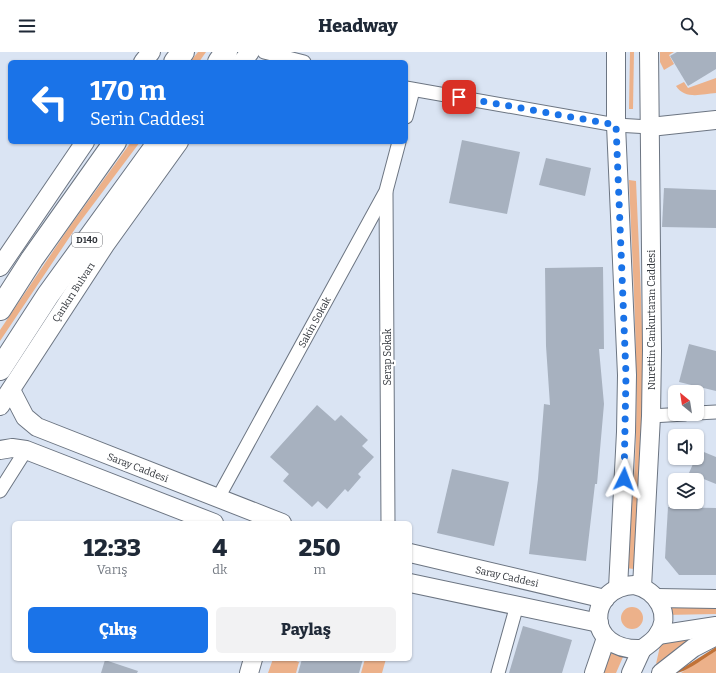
<!DOCTYPE html>
<html lang="tr">
<head>
<meta charset="utf-8">
<style>
	:root { --surface:#fff; --page:#f2f2f3; --text:#1f2937; --muted:#747a83; --accent:#1a73e8 }
	body { margin:0; font-family:Bitter,serif; background:var(--page); color:var(--text); height:100vh; display:flex; flex-direction:column; font-size:15px; white-space:nowrap }
	* { box-sizing:border-box; margin:0 }
	p { font-size:13px; color:var(--muted) }
	.icon { flex:none; width:22px; height:22px; fill:none; stroke:currentColor; stroke-width:2; stroke-linecap:round; stroke-linejoin:round }
	.map { position:relative; flex:1; overflow:hidden }
	.side { position:absolute; left:12px; top:469px; width:400px; height:140px; display:flex; flex-direction:column; background:var(--surface); border-radius:6px; box-shadow:0 1px 3px #0004 }
	.side>* { flex:none }
	.top-card { position:absolute; left:8px; top:8px; width:400px; height:84px; border-radius:6px; box-shadow:0 1px 3px #0004; background:#1a73e8; color:#fff; overflow:hidden }
	.needle { width:26px; rotate:330deg }
	.fabs { position:absolute; left:668px; top:333px; display:grid; gap:8px }
	.fabs a { display:grid; place-items:center; width:36px; height:36px; border-radius:6px; background:var(--surface); box-shadow:0 1px 3px #0004; font-size:20px }
	.pin { position:absolute; display:grid; place-items:center; width:34px; height:34px; color:#fff; margin:-17px; border-radius:8px; box-shadow:0 2px 6px #0006 }
	.me { position:absolute; width:44px; margin:-22px; rotate:3deg; stroke-linejoin:round; filter:drop-shadow(0 0 3px #0008) }
	.turn { display:flex; align-items:center; gap:14px; height:84px; padding:0 16px; font-size:18px }
	.turn .icon { width:52px; height:52px; stroke-width:2.5 }
	.turn b { display:block; font-size:28px; line-height:34px }
	.eta { display:flex; justify-content:space-evenly; align-items:center; height:68px; text-align:center }
	.eta b { font-size:24px; font-weight:800; line-height:28px }
	.primary-button { display:flex; gap:8px; margin-top:auto; padding:8px 16px }
	.primary-button a { flex:1; height:46px; border-radius:6px; background:var(--accent); color:#fff; font-size:16px; font-weight:800; line-height:46px; text-align:center }
	.primary-button a+a { background:var(--page); color:var(--text) }
	header { display:flex; justify-content:space-between; align-items:center; height:52px; padding:0 16px; background:var(--surface); font-size:18px; font-weight:800 }
	.map>svg:first-child { display:block }
	.green { fill:#ecb18a }
	.water { fill:#c17237 }
	.building { fill:#a7b1bf }
	.lines { fill:none; stroke-linecap:round; stroke-linejoin:round }
	.street-casing { stroke:#6c7582; stroke-width:15 }
	.secondary-casing { stroke:#6c7582; stroke-width:20 }
	.highway-casing { stroke:#6c7582; stroke-width:24 }
	.street { stroke:#fff; stroke-width:13 }
	.secondary { stroke:#fff; stroke-width:18 }
	.highway { stroke:#fff; stroke-width:22 }
	.route { stroke:#1a73e8; stroke-width:7; stroke-dasharray:0 12.6 }
	.labels { text-anchor:middle; stroke-width:4; stroke-linejoin:round; paint-order:stroke }
	.shield { fill:#fff; stroke:#6e7175; stroke-width:1 }
	.shield-label { font-size:9px; font-weight:bold; fill:#30343a }
	.street-label { font-size:10px; fill:#30343a; stroke:#fff }
</style>
</head>
<body>
<header><svg class="icon" aria-label="menu" viewBox="0 0 24 24"><path d="M4 6h16M4 12h16M4 18h16"/></svg>Headway<svg class="icon" aria-label="search" viewBox="0 0 24 24"><circle cx="10" cy="10" r="6"/><path d="M15 15l6 6"/></svg></header>
<div class="map">
<svg width="716" height="621" viewBox="0 0 716 621">
	<rect width="100%" height="100%" fill="#dae4f3"/>
	<g class="green">
		<polygon points="198,0 206,0 199,10 190,10"/>
		<polygon points="630,0 634,0 633,57 629,57"/>
		<polygon points="660,0 674,0 669,3 674,12 664,18 660,10"/>
		<path d="M716 26V41C702 42 685 48 676 34L684 30 688 36Z"/>
		<polygon points="131,90 140,90 77,174 0,289 0,278 68,177"/>
		<path d="M629 128 636 129C639 200 643 271 643 342 642 400 638 459 634 517L625 516C628 487 632 457 634 428 640 329 633 228 629 128Z"/>
		<polygon points="666,552 716,556 716,562 665,563"/>
		<circle cx="632" cy="566" r="11"/>
		<polygon points="693,587 656,612 660,594 664,591"/>
		<polygon points="716,599 716,621 681,621 704,605"/>
		<polygon points="610,601 623,605 616,621 604,621"/>
		<polygon points="273,607 297,607 296,609 299,610 296,621 268,621"/>
		<polygon points="365,607 386,607 382,621 361,621"/>
	</g>
	<path class="water" d="M716 595V599C705 605 686 621 675 621Z"/>
	<g class="building">
		<polygon points="677,0 716,0 716,17 688,34 670,4"/>
		<polygon points="462,88 520,100 507,162 449,151"/>
		<polygon points="546,106 591,116 585,144 539,133"/>
		<polygon points="664,136 716,138 716,176 662,175"/>
		<polygon points="603,215 604,297 599,297 604,352 597,432 595,432 586,509 529,502 538,427 544,352 550,353 546,294 545,216"/>
		<polygon points="689,292 716,299 716,339 679,330"/>
		<polygon points="317,353 335,369 341,363 368,388 362,394 374,405 358,422 361,425 348,440 345,437 327,457 318,449 312,455 283,429 289,422 270,405"/>
		<polygon points="699,398 716,405 716,432 689,421"/>
		<polygon points="452,417 509,430 494,494 437,481"/>
		<polygon points="668,455 716,456 716,523 679,523 665,506"/>
		<polygon points="523,574 572,588 562,621 509,621"/>
		<polygon points="302,607 363,607 359,621 298,621"/>
		<polygon points="105,608 138,619 137,621 101,621"/>
	</g>
	<g class="lines">
		<g class="street-casing">
			<g id="street">
				<polyline points="264,0 304,10"/>
				<polyline points="406,36 616,73 650,75"/>
				<polyline points="406,65 413,38"/>
				<polyline points="386,141 388,471"/>
				<polyline points="697,361 716,360"/>
				<polyline points="651,364 685,362"/>
				<polyline points="0,439 26,398"/>
				<polyline points="218,446 386,139 399,90"/>
				<polyline points="498,621 517,553"/>
			</g>
		</g>
		<g class="secondary-casing">
			<g id="secondary">
				<polyline points="616,0 616,73 627,323 626,380 618,536"/>
				<polyline points="143,10 151,0"/>
				<polyline points="242,10 250,0"/>
				<polyline points="650,75 716,68"/>
				<polyline points="0,215 85,90"/>
				<polyline points="11,338 25,365 37,375 282,471"/>
				<polyline points="0,354 105,193 179,90"/>
				<polyline points="0,398 12,396 26,398 214,471"/>
				<polyline points="410,501 605,547"/>
				<polyline points="410,531 599,571"/>
				<path d="M634 533C657 538 673 563 657 584 653 590 647 593 642 597 584 600 586 535 634 533Z"/>
				<polyline points="642,535 651,364 652,298 649,0"/>
				<polyline points="657,546 716,547"/>
				<polyline points="658,583 716,574"/>
				<polyline points="249,621 253,607"/>
				<polyline points="594,621 606,586"/>
				<polyline points="631,621 642,597"/>
				<polyline points="661,621 693,596 716,584"/>
			</g>
		</g>
		<g class="highway-casing">
			<g id="highway">
				<polyline points="175,10 183,0"/>
				<polyline points="219,10 226,0"/>
				<polyline points="0,257 32,207 115,90"/>
				<polyline points="0,317 48,243 159,90"/>
			</g>
		</g>
		<use href="#street" class="street"/>
		<use href="#secondary" class="secondary"/>
		<use href="#highway" class="highway"/>
	</g>
	<g class="lines">
		<polyline class="route" points="459,45 616,73 626,323 624,427"/>
	</g>
	<g class="labels">
		<rect class="shield" x="72" y="181" width="30" height="14" rx="3"/>
		<g class="shield-label">
			<text x="87" y="191">D140</text>
		</g>
		<g class="street-label">
			<text transform="translate(73 240) rotate(-57)" y="4">Çankırı Bulvarı</text>
			<text transform="translate(651 268) rotate(-90)" y="4">Nurettin Cankurtaran Caddesi</text>
			<text transform="translate(314 270) rotate(-61)" y="4">Sakin Sokak</text>
			<text transform="translate(387 305) rotate(-90)" y="4">Serap Sokak</text>
			<text transform="translate(138 415) rotate(21)" y="4">Saray Caddesi</text>
			<text transform="translate(507 524) rotate(13)" y="4">Saray Caddesi</text>
		</g>
	</g>
</svg>
<div class="fabs">
<a><svg class="needle" viewBox="-14 -14 28 28"><path d="M0-13l5 13h-10z" fill="#e53935"/><path d="M0 13l5-13h-10z" fill="#747a83"/></svg></a>
<a><svg class="icon" aria-label="sound" viewBox="0 0 24 24"><path d="M4 9h4l5-4v14l-5-4H4zM17 9q2 3 0 6"/></svg></a>
<a><svg class="icon" aria-label="layers" viewBox="0 0 24 24"><path d="M12 4l9 5-9 5-9-5zM3 14l9 5 9-5"/></svg></a>
</div>
<div class="pin" style="left:459px;top:45px;background:#d93025"><svg class="icon" aria-label="arrive" viewBox="0 0 24 24"><path d="M6 21V4h12l-3 4 3 4H6"/></svg></div>
<svg class="me" style="left:624px;top:427px" viewBox="-20 -20 40 40"><path d="M0-17L14 15 0 8-14 15z" fill="#1a73e8" stroke="#fff" stroke-width="4"/></svg>
<div class="top-card">
<div class="turn"><svg class="icon" aria-label="left" viewBox="0 0 24 24"><path d="M17 20v-9H6M10 6l-5 5 5 5"/></svg><div><b>170 m</b>Serin Caddesi</div></div>
</div>
<section class="side">
<div class="eta">
<div><b>12:33</b><p>Varış</p></div>
<div><b>4</b><p>dk</p></div>
<div><b>250</b><p>m</p></div>
</div>
<div class="primary-button"><a>Çıkış</a><a>Paylaş</a></div>
</section>
</div>
</body>
</html>
